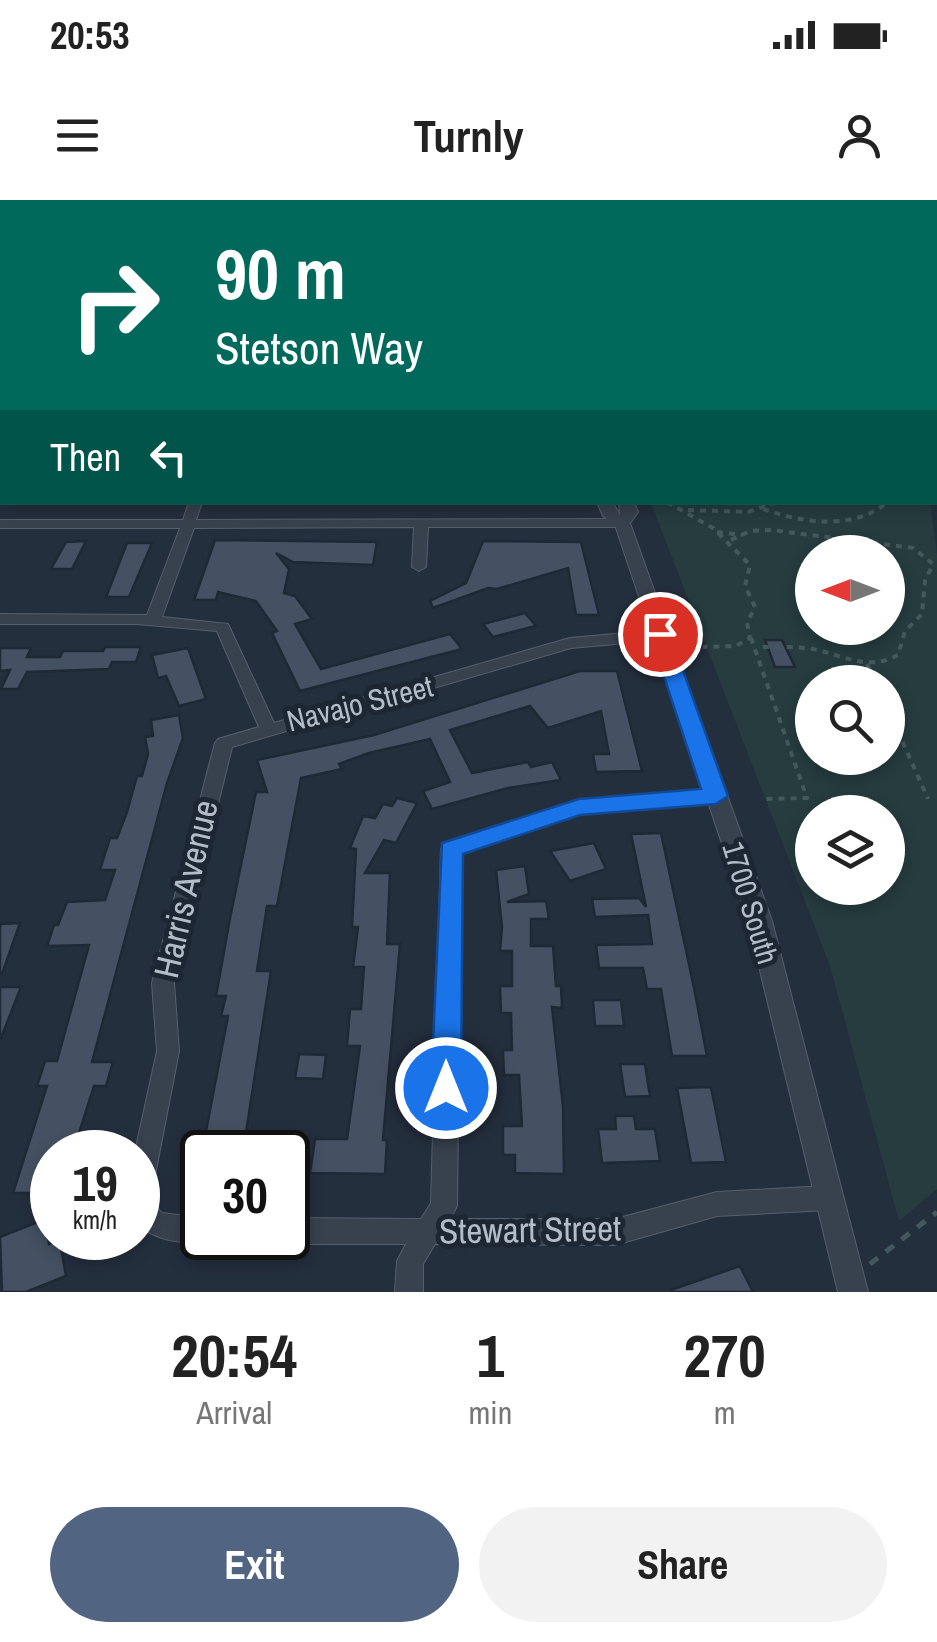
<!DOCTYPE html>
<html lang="en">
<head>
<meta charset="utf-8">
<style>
	:root { --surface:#fff; --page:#f2f2f2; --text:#222; --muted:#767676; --accent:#516482 }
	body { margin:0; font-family:"Archivo Narrow",sans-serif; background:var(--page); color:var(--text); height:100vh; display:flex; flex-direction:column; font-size:38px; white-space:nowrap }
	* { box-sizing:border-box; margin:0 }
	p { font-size:32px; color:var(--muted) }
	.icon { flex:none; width:55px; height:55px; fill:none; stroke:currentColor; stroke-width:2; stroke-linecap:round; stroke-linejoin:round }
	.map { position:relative; height:1092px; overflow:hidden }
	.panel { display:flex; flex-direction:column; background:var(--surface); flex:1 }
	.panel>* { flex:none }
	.guide { position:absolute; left:0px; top:0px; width:938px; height:305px; box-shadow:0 5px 15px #0003; background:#00695c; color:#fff; overflow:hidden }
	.needle { width:65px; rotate:270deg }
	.fabs { position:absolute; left:795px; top:335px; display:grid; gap:20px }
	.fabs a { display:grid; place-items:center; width:110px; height:110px; border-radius:50%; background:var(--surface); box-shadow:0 5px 15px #0003; font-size:50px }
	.speed { position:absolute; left:30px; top:930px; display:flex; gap:20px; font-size:50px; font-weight:700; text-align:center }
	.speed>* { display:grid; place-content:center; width:130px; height:130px; border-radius:50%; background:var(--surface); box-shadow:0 5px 15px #0003; line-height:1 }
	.speed small { font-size:25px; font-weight:400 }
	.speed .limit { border:5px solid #111; border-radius:15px; background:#fff; color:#111 }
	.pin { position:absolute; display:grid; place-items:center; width:85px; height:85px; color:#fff; margin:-42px; border:5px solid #fff; border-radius:50%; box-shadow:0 2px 10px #0007 }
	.me { position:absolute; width:110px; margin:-55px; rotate:0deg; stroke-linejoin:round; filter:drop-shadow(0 0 8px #0008) }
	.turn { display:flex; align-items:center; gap:35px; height:210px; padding:0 50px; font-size:45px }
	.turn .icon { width:130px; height:130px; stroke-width:2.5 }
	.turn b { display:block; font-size:70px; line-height:85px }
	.then { display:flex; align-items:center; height:95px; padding:0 50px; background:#0003; gap:20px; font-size:38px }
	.eta { display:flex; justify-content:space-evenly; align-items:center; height:170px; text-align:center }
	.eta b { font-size:60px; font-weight:700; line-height:70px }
	.button { display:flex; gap:20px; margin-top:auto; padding:20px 50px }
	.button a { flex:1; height:115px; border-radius:60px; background:var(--accent); color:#fff; font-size:40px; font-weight:700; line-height:115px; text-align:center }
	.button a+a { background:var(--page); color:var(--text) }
	.status { display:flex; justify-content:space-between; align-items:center; height:70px; padding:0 50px; background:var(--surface); direction:ltr }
	.status svg { height:28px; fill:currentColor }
	header { display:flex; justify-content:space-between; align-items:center; height:130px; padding:0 50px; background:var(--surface); font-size:45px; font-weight:700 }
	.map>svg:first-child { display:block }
	.green { fill:#263c3f; fill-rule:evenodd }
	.building { fill:#455162; stroke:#1f2835; stroke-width:2.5 }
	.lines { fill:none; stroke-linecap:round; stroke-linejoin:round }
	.minor-casing { stroke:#565f6c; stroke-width:2 }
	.tertiary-casing { stroke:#565f6c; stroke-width:2 }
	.path-far2 { stroke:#44595c; stroke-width:2.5; stroke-dasharray:4 4; stroke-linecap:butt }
	.path-far1 { stroke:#44595c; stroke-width:4; stroke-dasharray:6 6; stroke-linecap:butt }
	.path { stroke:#44595c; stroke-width:5; stroke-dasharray:10 10; stroke-linecap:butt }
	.minor { fill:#38414e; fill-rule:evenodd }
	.tertiary { fill:#38414e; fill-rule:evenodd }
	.rail { stroke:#5a6575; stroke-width:4; stroke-dasharray:5 5; stroke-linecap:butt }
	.route { fill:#1a73e8; stroke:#114b97; stroke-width:2.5 }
	.labels { text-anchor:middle; stroke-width:10; stroke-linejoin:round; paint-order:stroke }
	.street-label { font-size:30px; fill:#b4bcc9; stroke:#1d2633 }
	.near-street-label { font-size:35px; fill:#b4bcc9; stroke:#1d2633 }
</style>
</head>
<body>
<div class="status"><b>20:53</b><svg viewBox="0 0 49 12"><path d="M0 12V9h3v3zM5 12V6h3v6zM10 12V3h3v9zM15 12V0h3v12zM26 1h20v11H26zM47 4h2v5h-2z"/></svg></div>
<header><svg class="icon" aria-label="menu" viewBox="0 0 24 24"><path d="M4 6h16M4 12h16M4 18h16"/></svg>Turnly<svg class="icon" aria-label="person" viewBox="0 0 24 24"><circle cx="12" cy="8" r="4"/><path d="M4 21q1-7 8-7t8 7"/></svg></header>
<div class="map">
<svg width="937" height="1092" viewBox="0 0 937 1092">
	<rect width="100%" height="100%" fill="#242f3e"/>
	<path class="green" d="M651 303H930L937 353V989L899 1021 830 766ZM812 352H888V428H812ZM812 482H888V558H812ZM812 612H888V688H812Z"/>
	<g class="building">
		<polygon points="215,340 377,342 373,365 293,362 276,353 289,369 284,393 295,396 312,419 295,424 321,469 450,434 462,449 300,491 272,433 277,431 256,401 218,392 216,400 194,400"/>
		<polygon points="86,341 72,369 51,369 66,342"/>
		<polygon points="483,341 581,342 599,415 576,415 568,368 497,389 488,388 433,408 430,401 466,383"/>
		<polygon points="127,343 152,343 129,397 106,397"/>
		<polygon points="525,413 536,426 493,437 483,424"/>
		<polygon points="765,440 782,440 795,467 775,467"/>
		<polygon points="105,447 141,447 136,462 112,462 109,469 27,472 18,489 1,489 10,470 0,471 0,448 31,448 27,457 60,457 63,451 103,451"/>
		<polygon points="188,448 206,499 179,506 166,476 158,478 152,455"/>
		<polygon points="580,471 617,471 642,571 596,572 593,554 609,554 601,511 548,528 530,506 450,530 472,573 528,562 531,567 552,562 561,580 508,588 432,609 423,591 450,582 430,539 369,553 339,564 342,569 301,578 277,706 267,706 257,771 271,771 243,952 202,952 228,816 221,816 226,796 216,796 230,718 256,592 267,592 257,560 374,535"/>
		<polygon points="179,515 183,538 167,583 92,862 113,862 106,886 94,886 79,933 87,933 82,952 52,952 52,993 13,993 47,886 37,886 45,861 57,861 89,745 47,746 54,725 58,725 67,702 105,700 115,670 100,670 110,638 117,638 127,612 137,576 142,576 148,554 145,537 153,536 151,520"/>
		<polygon points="397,598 417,603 396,643 384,640 365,673 390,673 387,744 400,744 383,940 387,940 385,974 310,973 315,939 347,939 360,846 347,846 350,809 361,809 364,767 353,767 358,727 352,727 356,649 350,648 363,616 375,618 383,604 392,606"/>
		<polygon points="661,633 694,788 707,856 672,856 661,789 647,789 643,768 599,768 596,745 652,744 648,715 595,717 592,699 639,698 646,707 631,634"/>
		<polygon points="594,643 606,669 570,681 550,651"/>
		<polygon points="525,666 529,694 507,702 546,701 549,719 531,719 531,746 553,746 556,786 561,786 562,808 552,807 563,906 564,974 515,973 515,955 503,955 503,926 522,926 519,875 504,875 503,850 512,850 511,813 501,813 500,786 512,786 512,751 500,751 502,727 496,670"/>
		<polygon points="20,723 2,774 0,773 0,724"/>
		<polygon points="0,787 21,787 1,838 0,838"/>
		<polygon points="593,800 621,800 624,826 595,826"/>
		<polygon points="299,854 326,855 323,879 295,878"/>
		<polygon points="620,864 645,864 650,896 625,897"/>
		<polygon points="711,887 726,962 691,963 677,888"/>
		<polygon points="615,916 634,916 636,929 655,929 660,961 602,963 598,929 616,929"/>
		<polygon points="45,1019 49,1044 60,1041 66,1076 26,1092 2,1092 0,1037"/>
		<polygon points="740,1066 753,1092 671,1092 671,1090"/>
	</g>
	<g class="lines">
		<g class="minor-casing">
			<g id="minor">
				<rect x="0" y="124" width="2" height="6"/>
				<rect x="0" y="186" width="2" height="6"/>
				<rect x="0" y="246" width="2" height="8"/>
				<path d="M189 302H202L196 320 622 319 629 323 622 327H428L426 367 419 371 412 367 414 327 194 328 162 417 228 424 274 523 570 438 660 430 668 435 660 440 571 448 232 547 174 783 179 851 150 1001 162 1013 202 1018V1038H212C192 1048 153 1040 138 1024V952H135L157 851 152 783 215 543 218 539 259 527 217 431 137 424H0V414L147 415 180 328H0V320H183Z"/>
				<polygon points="716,590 725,596 722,600 580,613 461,653 457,1006 450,1019 615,1019 717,992 828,986 837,989 841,998 837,1007 828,1010 717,1016 615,1045 435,1044 423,1064 423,1092 395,1092 397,1061 406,1044 288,1044 279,1040 278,1038 288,1038 288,1018 421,1019 431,1003 441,649 444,644 579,601"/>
			</g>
		</g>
		<g class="tertiary-casing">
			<g id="tertiary">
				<polygon points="524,0 534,0 535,2 526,2"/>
				<polygon points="597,302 612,302 620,315 619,302 634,302 638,312 630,323 772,721 868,1092 838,1092 748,721 615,325 603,316"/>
			</g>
		</g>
		<g class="path-far2">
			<polyline points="332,0 357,2"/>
			<polyline points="59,2 65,0"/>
			<polyline points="80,2 101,0"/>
			<polyline points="170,2 176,0"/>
			<polyline points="465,2 509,2"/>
			<polyline points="544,2 589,2"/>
		</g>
		<g class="path-far1">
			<polyline points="667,302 713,328 750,365 745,386 755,407 747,423 750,438 736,446 703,447"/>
			<path d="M763 309C804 323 852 331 888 302"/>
			<polyline points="688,310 748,312 777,302"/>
			<polyline points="717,332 742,335"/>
			<path d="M731 340 750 331 772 330 913 348 933 364 925 381 922 414 905 431 898 455C867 472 844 455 813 449 795 446 776 447 757 447"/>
			<polyline points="751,438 807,598 763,599"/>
			<polyline points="867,464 876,482"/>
			<polyline points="888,509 928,599"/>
		</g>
		<polyline class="path" points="870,1064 937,1012"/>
		<use href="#minor" class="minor"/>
		<use href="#tertiary" class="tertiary"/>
		<polyline class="rail" points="935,107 937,114"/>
	</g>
	<polygon class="route" points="660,428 670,434 728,596 716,604 580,615 463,654 461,888 457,897 446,901 435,897 431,888 442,643 579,599 701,589 650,434"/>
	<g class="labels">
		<g class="street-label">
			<text transform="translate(360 504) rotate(-14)" y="10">Navajo Street</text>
			<text transform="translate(750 703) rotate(73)" y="10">1700 South</text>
		</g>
		<g class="near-street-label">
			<text transform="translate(186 689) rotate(-77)" y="12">Harris Avenue</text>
			<text transform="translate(530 1030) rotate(-1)" y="12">Stewart Street</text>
		</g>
	</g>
</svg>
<div class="fabs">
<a><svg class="needle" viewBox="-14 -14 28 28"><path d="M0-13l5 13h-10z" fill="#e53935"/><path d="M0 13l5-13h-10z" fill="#767676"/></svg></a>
<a><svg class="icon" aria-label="search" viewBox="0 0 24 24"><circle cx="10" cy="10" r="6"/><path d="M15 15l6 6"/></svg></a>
<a><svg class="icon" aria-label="layers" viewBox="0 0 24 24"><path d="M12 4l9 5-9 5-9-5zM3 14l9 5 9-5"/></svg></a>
</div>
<div class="speed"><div>19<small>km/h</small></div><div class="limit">30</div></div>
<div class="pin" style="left:660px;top:434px;background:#d93025"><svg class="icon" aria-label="arrive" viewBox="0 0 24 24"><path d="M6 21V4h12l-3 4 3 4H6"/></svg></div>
<svg class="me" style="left:446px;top:888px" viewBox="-20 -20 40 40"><circle r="17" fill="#1a73e8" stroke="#fff" stroke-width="3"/><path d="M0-11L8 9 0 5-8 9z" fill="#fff"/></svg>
<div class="guide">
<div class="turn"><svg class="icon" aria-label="right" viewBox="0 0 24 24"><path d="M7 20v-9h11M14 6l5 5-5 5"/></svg><div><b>90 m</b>Stetson Way</div></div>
<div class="then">Then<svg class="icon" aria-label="left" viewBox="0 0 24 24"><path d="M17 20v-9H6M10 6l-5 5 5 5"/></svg></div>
</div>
</div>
<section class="panel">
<div class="eta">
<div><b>20:54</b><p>Arrival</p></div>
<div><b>1</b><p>min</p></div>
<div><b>270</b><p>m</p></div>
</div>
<div class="button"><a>Exit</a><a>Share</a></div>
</section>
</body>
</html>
